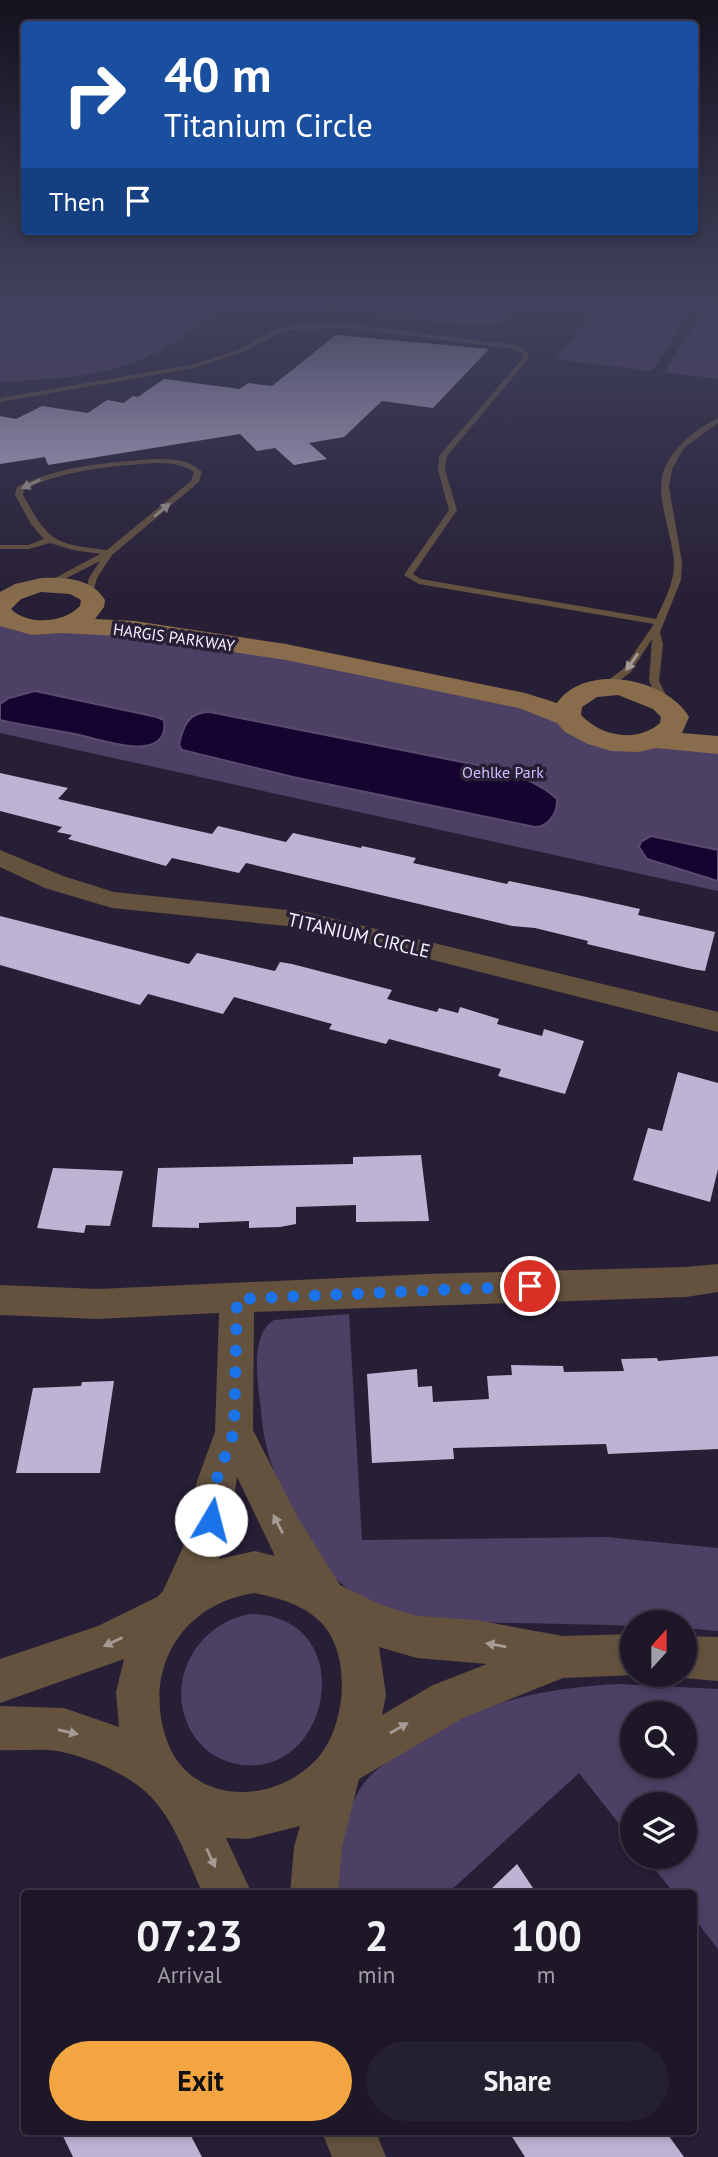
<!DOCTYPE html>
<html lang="en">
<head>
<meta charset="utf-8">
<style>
	:root { --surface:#1d1728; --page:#252030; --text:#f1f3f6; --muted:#a09fa8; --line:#3b3645; --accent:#f2a541 }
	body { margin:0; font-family:"PT Sans",sans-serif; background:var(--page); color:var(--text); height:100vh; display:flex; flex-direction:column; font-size:26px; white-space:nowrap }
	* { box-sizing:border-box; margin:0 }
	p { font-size:23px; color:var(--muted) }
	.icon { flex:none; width:38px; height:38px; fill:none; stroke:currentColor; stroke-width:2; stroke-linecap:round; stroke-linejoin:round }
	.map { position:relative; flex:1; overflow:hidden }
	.sheet { position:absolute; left:21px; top:1890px; width:676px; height:245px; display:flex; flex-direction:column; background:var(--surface); border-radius:7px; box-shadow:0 4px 10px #0003,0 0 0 2px var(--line) }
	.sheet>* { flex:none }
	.guide { position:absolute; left:21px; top:21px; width:677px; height:214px; border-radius:7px; box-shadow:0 4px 10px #0003,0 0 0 2px var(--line); background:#1a4fa0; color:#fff; overflow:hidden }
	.needle { width:46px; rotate:21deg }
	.fabs { position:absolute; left:620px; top:1610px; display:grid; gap:14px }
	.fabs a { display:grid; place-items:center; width:77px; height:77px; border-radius:50%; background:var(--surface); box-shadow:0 4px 10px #0003,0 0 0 2px var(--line); font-size:35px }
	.pin { position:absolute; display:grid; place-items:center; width:60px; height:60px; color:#fff; margin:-30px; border:4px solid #fff; border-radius:50%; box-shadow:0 2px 7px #0007 }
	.me { position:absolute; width:77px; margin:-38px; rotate:8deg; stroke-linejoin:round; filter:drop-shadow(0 0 5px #0008) }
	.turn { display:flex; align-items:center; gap:24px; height:147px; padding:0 28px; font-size:32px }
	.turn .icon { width:91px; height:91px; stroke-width:2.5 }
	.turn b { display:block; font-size:49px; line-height:60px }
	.then { display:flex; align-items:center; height:66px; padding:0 28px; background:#0003; gap:14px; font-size:26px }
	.eta { display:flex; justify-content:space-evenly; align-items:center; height:119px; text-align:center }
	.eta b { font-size:42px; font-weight:700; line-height:49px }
	.button { display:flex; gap:14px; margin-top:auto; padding:14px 28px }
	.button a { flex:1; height:80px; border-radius:42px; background:var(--accent); color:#111; font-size:28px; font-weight:700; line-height:80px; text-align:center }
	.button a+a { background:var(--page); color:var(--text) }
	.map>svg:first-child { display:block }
	.green { fill:#4d4065; fill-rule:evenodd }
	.water { fill:#170330; stroke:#5a4b6e; stroke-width:2 }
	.building { fill:#bdb4d3 }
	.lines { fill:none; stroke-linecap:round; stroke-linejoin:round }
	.lane { fill:#64523e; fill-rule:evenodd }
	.street { fill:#64523e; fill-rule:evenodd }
	.secondary { fill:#886c4c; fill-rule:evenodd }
	.oneway { fill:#a59a95 }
	.route { stroke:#1a73e8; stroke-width:12; stroke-dasharray:0 21.6 }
	.labels { text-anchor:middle; stroke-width:7; stroke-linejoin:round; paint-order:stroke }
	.far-street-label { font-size:16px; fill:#f5f2ff; stroke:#271f36 }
	.far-park-label { font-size:16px; fill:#d2bdff; stroke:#271f36 }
	.street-label { font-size:19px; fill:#f5f2ff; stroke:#271f36 }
</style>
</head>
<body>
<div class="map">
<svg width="718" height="2157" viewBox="0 0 718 2157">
	<rect width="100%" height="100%" fill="#271f36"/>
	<g class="green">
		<path d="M0 300H236C208 318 180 341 149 356 104 378 49 379 0 382Z"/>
		<path d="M305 300H523C518 307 508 319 500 323 473 334 341 306 305 300Z"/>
		<polygon points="604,300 613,300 693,308 652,371 555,359"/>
		<polygon points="704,310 718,311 718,379 664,372"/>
		<polygon points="0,623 99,630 263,653 528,706 567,728 718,748 718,891 0,733"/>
		<path d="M349 1314 362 1540 606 1537 718 1548V1631L684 1628V1622H632V1626C593 1624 554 1624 515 1623 454 1622 388 1623 338 1581 319 1564 308 1542 297 1520 277 1481 264 1454 261 1410 258 1385 249 1335 274 1320Z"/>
		<path d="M251 1614C365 1617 329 1788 232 1763 214 1758 200 1747 191 1731 163 1681 198 1622 251 1614Z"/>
		<path d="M619 1684 718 1689V1949L693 1917V1894L674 1893 645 1857H684V1804H632V1840L579 1773 448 1893H333C334 1862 344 1812 362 1786 374 1768 394 1758 412 1747 425 1739 439 1729 453 1722 504 1696 562 1687 619 1684ZM632 1713H684V1766H632Z"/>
	</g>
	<g class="water">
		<path d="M35 691 157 717 164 720C170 767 97 738 75 734 50 729 25 726 0 720V704L9 698Z"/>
		<path d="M210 712 502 770C522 777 542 785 557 799 558 812 549 827 535 827L293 777 182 750 179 745C183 725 189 712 210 712Z"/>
		<polygon points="651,836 718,850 718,881 647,859 639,847 641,842"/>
	</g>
	<g class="building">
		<polygon points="336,335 489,349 433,408 382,401 344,437 309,443 327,459 294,465 275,448 257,451 240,434 48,465 45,457 0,464 0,416 16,419 42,406 88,413 107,400 124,403 133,396 138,397 164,379 240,389 248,383 272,386"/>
		<polygon points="0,773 68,788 58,799 145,819 212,834 218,826 286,842 293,833 361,848 362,846 416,858 413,863 507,884 509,881 582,896 640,909 638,915 715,932 705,971 692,969 587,944 588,941 535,928 512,926 246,863 239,873 172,858 166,866 68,839 72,835 57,832 62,827 0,811"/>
		<polygon points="0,916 189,964 197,953 275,971 280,962 292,964 392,990 387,999 437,1012 439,1008 458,1013 460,1007 499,1019 497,1024 542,1036 544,1029 584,1041 565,1094 498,1076 501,1069 389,1039 386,1044 329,1029 332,1024 234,997 223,1014 148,994 140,1005 0,965"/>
		<polygon points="678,1072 718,1083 718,1169 710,1202 633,1180 648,1128 662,1131"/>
		<polygon points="421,1155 429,1221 356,1222 356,1205 296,1207 296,1224 280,1227 249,1228 249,1221 199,1223 199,1228 152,1227 158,1168 353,1164 353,1157"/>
		<polygon points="53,1168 123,1171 110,1226 86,1225 84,1233 37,1228"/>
		<polygon points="718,1356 718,1449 608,1454 606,1444 453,1448 454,1459 372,1463 367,1374 417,1369 418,1387 432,1386 433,1402 489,1399 487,1376 512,1375 511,1365 563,1366 564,1372 624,1371 621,1359 657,1358 658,1361"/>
		<polygon points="114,1381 100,1473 16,1473 33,1388 81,1386 82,1382"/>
		<polygon points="517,1864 537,1894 486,1894"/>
		<polygon points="61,2132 189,2132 202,2157 73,2157"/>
		<polygon points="509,2132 666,2132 684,2157 525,2157"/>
	</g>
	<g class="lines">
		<g class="lane">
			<path d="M346 324 516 345 528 352V359L447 456 445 470 457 510 413 574 421 579 656 619C664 601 675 582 674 562 672 537 661 511 661 486 662 455 692 431 718 418V423L684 448 672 469 669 487 682 562 681 580 660 632 663 644 659 681 671 705 670 707H662L649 681 652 639 630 673 606 690 598 688 623 669 654 624 419 584 404 575 449 510 438 470 439 456 523 358 522 353 514 349 346 328 287 330 243 352 194 368 0 402V398L191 365 239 350 272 331 286 326Z"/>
			<path d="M155 459C172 459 189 459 202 472L199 482 112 555 97 578 92 596 85 594 89 578 100 561 49 587 42 585 100 554 73 550 50 543 29 549H0V545H28L44 539 31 524 15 495 17 487C58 466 110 462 155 459ZM155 463C170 463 182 464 194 472L191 481 107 550C54 544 49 542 23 495L24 490C62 470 112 466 155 463Z"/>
		</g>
		<g class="street">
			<polygon points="0,850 63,876 114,892 306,912 718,1012 718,1032 306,928 112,908 45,888 0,867"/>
			<path d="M718 1264V1292L686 1297 254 1312 253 1430 298 1518 340 1585 381 1605 417 1616 476 1620 563 1636 632 1634V1675H636L563 1678 463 1718 359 1779 342 1847 338 1894H290L294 1847 300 1826 248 1839 226 1838 252 1894H203C188 1861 174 1819 148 1794 125 1772 80 1753 49 1750 33 1749 16 1751 0 1750V1706L64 1708 119 1727 116 1692 124 1659 0 1703V1659L98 1626 157 1597 163 1591 183 1547 191 1520 197 1481 215 1432 219 1313 98 1319 0 1315V1285L98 1289 427 1274 686 1267ZM237 1477 275 1556 255 1551 219 1559 231 1520ZM255 1593C281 1599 307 1605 325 1627 352 1661 345 1731 315 1761 271 1806 188 1805 166 1738 143 1668 183 1603 255 1593ZM379 1647 417 1658 487 1664 433 1685 382 1715 386 1695Z"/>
			<polygon points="684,1636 718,1637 718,1681 684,1678 675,1675 684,1675"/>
			<polygon points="322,2132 376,2132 386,2157 332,2157"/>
		</g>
		<path class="secondary" d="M41 578C64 577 92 578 105 600L104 607 95 619 135 621 286 644 525 693 557 703C585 662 667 678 689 717L682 733 718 736V754L656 748 638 752 611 751 588 744 565 732 557 723 519 708 286 660 135 637 62 633 32 635 0 626V592L15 584ZM41 592 70 594 81 600 80 606C64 623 28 626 11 609L21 599ZM618 695 653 709 661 717 660 723C637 743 602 737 581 715L582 707 597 697Z"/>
	</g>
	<defs><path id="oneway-solid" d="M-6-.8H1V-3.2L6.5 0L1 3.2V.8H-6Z" transform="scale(1.75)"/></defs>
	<g class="oneway">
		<use href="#oneway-solid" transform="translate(31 484) rotate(155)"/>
		<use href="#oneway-solid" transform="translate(162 510) rotate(-40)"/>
		<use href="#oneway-solid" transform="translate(632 662) rotate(125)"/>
		<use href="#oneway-solid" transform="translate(278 1524) rotate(-117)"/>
		<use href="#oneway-solid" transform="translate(113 1642) rotate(155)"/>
		<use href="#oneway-solid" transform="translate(496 1645) rotate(-170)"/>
		<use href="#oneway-solid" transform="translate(399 1728) rotate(-30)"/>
		<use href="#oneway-solid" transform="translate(68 1732) rotate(13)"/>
		<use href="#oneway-solid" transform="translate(211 1858) rotate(65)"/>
	</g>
	<linearGradient id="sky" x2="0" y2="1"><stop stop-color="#15111e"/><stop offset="0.5" stop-color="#41425d"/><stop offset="1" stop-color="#41425d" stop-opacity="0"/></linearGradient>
	<rect width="718" height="602" fill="url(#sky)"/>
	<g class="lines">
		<polyline class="route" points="211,1520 216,1481 234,1432 237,1299 530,1286"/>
	</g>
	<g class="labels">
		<g class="far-street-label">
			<text transform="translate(174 637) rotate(8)" y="6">HARGIS PARKWAY</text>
		</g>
		<g class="far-park-label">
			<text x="503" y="778">Oehlke Park</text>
		</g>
		<g class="street-label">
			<text transform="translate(359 935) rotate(13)" y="7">TITANIUM CIRCLE</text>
		</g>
	</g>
</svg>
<div class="fabs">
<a><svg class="needle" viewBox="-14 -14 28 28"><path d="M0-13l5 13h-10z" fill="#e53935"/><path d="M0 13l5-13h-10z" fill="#a09fa8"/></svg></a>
<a><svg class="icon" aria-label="search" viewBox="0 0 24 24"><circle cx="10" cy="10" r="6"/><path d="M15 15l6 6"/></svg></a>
<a><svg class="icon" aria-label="layers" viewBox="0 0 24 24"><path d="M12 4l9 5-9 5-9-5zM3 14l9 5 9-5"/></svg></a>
</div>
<div class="pin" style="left:530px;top:1286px;background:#d93025"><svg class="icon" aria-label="arrive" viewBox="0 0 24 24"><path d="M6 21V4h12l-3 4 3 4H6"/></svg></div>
<svg class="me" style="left:211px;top:1520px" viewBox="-20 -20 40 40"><circle r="19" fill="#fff"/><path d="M0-13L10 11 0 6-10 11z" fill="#1a73e8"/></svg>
<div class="guide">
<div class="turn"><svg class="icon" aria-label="right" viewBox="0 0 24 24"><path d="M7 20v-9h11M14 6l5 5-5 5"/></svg><div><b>40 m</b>Titanium Circle</div></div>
<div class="then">Then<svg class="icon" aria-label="arrive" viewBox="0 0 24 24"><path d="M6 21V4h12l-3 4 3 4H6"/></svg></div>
</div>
<section class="sheet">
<div class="eta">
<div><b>07:23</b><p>Arrival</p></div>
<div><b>2</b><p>min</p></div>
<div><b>100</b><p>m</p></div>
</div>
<div class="button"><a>Exit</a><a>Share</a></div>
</section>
</div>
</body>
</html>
